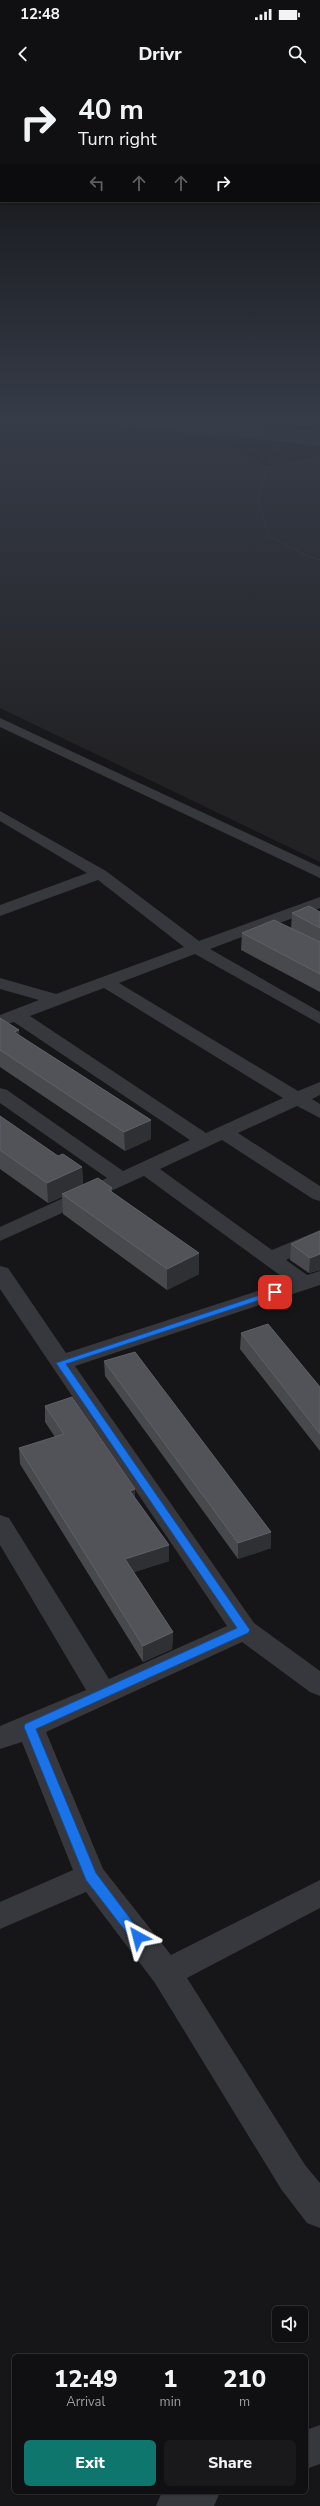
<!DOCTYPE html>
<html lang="en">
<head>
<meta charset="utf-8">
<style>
	:root { --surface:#101012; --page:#19191b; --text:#f1f3f6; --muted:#9c9d9f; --line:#303032; --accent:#0f766e }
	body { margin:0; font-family:"Nunito Sans",sans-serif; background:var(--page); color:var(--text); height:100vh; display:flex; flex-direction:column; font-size:15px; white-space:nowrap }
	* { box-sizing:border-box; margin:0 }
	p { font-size:13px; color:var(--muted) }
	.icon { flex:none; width:22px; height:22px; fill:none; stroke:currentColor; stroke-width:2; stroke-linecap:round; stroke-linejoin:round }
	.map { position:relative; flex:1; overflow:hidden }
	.details { position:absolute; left:12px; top:2274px; width:296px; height:140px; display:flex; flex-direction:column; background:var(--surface); border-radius:6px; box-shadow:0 1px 3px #0004,0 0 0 1px var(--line) }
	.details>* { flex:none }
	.top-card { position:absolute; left:0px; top:0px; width:320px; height:122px; box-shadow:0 1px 3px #0004,0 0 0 1px var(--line); background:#101012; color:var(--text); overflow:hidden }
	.controls { position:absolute; left:272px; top:2226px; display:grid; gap:8px }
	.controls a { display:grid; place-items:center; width:36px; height:36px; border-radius:6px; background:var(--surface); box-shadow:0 1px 3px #0004,0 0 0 1px var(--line); font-size:20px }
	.pin { position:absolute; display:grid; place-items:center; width:34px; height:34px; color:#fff; margin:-17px; border-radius:8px; box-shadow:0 2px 6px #0006 }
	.me { position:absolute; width:44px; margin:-22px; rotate:322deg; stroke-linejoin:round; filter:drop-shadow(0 0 3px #0008) }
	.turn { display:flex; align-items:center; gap:14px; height:84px; padding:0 12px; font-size:18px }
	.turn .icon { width:52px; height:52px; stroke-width:2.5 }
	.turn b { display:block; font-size:28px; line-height:34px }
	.lanes { display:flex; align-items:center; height:38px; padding:0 12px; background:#0003; justify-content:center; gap:20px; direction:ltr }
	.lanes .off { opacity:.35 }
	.eta { display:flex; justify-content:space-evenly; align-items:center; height:68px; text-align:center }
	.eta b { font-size:24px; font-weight:800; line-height:28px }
	.action { display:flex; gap:8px; margin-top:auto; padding:8px 12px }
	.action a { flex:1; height:46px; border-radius:6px; background:var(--accent); color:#fff; font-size:16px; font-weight:800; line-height:46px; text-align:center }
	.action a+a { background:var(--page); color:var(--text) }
	.status { display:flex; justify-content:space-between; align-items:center; height:28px; padding:0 20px; background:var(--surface); direction:ltr }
	.status svg { height:11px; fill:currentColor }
	header { display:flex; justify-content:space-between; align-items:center; height:52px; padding:0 12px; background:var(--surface); font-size:18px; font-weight:800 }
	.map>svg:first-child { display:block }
	.built { fill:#222225 }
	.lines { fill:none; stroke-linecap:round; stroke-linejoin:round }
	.river { fill:#2c353c; fill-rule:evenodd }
	.path { stroke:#3d3f44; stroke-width:1; stroke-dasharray:1 1.5; stroke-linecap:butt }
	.minor { fill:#37383d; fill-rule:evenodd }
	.wall { fill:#47494d }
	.shaded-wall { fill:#2f3033 }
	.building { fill:#525359; stroke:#5f6168 }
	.route { fill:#1a73e8; stroke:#114b97 }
</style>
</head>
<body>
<div class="status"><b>12:48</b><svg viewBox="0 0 49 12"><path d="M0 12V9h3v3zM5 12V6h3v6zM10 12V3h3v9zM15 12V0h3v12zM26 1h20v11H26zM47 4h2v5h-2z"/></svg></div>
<header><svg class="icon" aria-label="back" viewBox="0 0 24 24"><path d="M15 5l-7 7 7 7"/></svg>Drivr<svg class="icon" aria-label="search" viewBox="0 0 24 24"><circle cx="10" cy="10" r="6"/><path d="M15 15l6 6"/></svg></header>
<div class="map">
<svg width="320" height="2426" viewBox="0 0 320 2426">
	<rect width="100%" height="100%" fill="#161618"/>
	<g class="built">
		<polygon points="0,340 32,340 226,363 266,386 320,376 320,782 0,628"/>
		<polygon points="73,340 257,340 255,364"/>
	</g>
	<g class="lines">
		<polygon class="river" points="134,340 209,340 320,352 320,366 146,347 138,345"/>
		<polyline class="path" points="281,340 282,346 258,418 268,455 305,475 320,480"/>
		<g class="minor">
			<polygon points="0,638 320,787 320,798 0,647"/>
			<path d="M0 731 106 791 199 861 320 817V828L210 869 320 932V944L195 874 119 903 298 1011 320 1002V1015L312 1019 320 1024V1038L297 1026 238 1053 320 1106V1121L313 1119 222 1060 160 1089 272 1170 320 1150V1164L286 1180 307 1195 320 1191V1205L75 1286 254 1543 320 1591V1616L310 1612 242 1562 46 1652 103 1789 171 1875 320 1800V1828L187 1898 305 2085 320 2103V2148L307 2143 281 2109 155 1903 86 1812 0 1849V1822L73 1790 22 1662 0 1669V1646L86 1610 0 1465V1435L9 1438 109 1599 227 1546 0 1209V1186L8 1188 66 1273 288 1201 144 1096 0 1161V1147L107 1098 0 1023V1008L7 1010 123 1091 190 1060 14 942 0 946V935L39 920 0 909V898L56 914 184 867 98 800 0 836V825L87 793 0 741ZM104 908 283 1018 206 1053 30 936Z"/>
			<polygon points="320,2345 320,2384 306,2389 306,2350"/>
			<polygon points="162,2412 220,2412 214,2426 156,2426"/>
		</g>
	</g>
	<g class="wall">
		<polygon points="320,832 320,912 241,870 242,853 291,849 292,833"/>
		<polygon points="0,938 19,950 19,955 151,1040 151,1059 125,1071 0,987"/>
		<polygon points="0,1036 58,1076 82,1087 83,1105 112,1108 112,1112 199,1194 167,1210 63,1134 62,1117 48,1123 0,1089"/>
		<polygon points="320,1151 320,1190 309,1193 290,1180 291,1164"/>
		<polygon points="241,1253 320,1307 320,1371 240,1269"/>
		<polygon points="104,1281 271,1452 271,1468 238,1479 105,1296"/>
		<polygon points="45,1326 135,1409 135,1418 169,1465 169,1481 134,1492 173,1552 172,1569 143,1582 20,1384 19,1368 55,1357 45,1342"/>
	</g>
	<g class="shaded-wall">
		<polygon points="19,950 20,968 14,952"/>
		<polygon points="151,1040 151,1059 125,1071 124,1052"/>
		<polygon points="82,1087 83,1107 62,1114 62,1117 48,1123 47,1103"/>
		<polygon points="199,1173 199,1194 167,1210 167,1189"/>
		<polygon points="320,1174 320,1190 309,1193 310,1178"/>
		<polygon points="135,1409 135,1425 130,1411"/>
		<polygon points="271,1452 271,1468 238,1479 238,1463"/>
		<polygon points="169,1465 169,1481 125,1495 125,1479"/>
		<polygon points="173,1552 172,1569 143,1582 143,1566"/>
	</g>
	<g class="building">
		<polygon points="309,826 320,832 320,848 292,833"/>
		<polygon points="274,840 320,862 320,894 242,853"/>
		<polygon points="0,938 19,950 14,952 151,1040 124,1052 0,970"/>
		<polygon points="0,1036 58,1076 63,1074 82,1087 47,1103 0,1070"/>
		<polygon points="98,1098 112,1108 109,1110 199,1173 167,1189 62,1114"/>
		<polygon points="320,1151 320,1174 310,1178 291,1164"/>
		<polygon points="268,1244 320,1307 320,1354 241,1253"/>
		<polygon points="135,1272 271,1452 238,1463 104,1281"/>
		<polygon points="72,1317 135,1409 130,1411 169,1465 125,1479 173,1552 143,1566 19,1368 64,1354 45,1326"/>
	</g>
	<linearGradient id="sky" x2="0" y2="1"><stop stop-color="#0c0c0d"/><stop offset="0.5" stop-color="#363c48"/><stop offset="1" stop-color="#363c48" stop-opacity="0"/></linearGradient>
	<rect width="320" height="679" fill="url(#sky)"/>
	<polygon class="route" points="275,1210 280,1212 278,1214 66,1284 250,1550 248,1553 36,1649 96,1793 144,1857 142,1861 133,1861 86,1800 24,1647 25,1644 237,1548 56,1283"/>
</svg>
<div class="controls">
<a><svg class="icon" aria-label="sound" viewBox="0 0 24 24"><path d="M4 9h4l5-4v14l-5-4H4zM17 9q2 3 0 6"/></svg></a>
</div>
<div class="pin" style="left:275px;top:1212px;background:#d93025"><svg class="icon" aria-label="arrive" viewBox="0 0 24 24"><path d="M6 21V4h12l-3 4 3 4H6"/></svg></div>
<svg class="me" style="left:138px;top:1857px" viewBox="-20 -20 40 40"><path d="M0-17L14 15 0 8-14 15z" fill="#1a73e8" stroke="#fff" stroke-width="4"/></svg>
<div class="top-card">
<div class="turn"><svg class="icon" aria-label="right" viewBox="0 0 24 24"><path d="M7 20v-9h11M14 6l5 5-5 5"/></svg><div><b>40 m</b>Turn right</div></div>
<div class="lanes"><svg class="icon off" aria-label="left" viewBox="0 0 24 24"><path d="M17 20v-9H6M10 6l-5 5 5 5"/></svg><svg class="icon off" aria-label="ahead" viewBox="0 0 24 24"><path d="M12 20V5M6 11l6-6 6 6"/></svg><svg class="icon off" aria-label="ahead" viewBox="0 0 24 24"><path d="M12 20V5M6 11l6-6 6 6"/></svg><svg class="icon" aria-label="right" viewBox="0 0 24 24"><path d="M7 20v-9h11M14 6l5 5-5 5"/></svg></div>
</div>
<section class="details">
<div class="eta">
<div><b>12:49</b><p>Arrival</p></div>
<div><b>1</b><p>min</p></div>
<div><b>210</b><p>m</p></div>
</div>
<div class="action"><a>Exit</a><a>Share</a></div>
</section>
</div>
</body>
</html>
